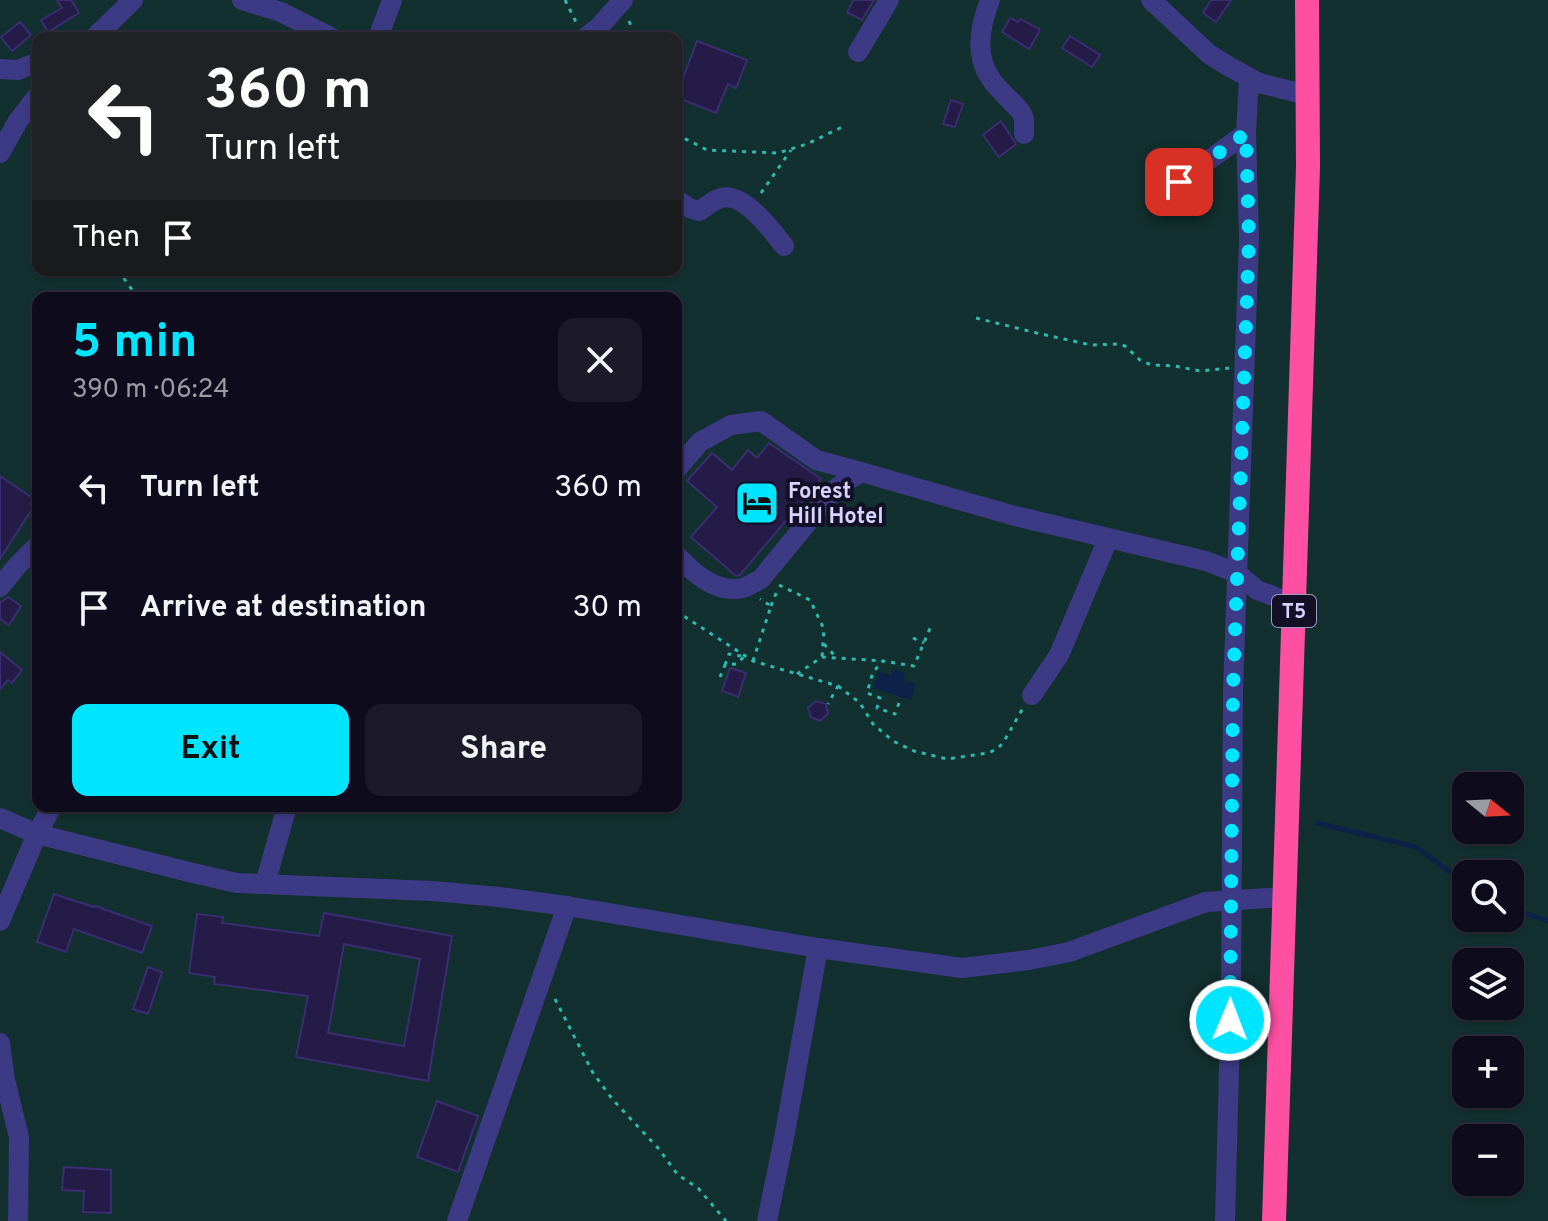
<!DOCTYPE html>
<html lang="en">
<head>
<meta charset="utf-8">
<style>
	:root { --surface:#0e0b1c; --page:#1c1929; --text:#f1f3f6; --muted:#9b9ba3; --line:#2e2b3b; --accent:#00e5ff }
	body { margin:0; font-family:Overpass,sans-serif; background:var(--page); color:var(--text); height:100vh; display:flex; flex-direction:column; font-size:30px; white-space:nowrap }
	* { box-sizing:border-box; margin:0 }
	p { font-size:26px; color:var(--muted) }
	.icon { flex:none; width:44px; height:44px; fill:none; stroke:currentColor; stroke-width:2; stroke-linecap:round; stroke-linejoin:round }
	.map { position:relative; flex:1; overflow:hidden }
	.panel { position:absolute; left:32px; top:292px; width:650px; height:520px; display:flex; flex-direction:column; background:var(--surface); border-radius:16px; box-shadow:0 2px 6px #0004,0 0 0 2px var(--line) }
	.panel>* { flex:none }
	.banner { position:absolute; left:32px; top:32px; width:650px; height:244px; border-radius:16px; box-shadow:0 2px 6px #0004,0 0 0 2px var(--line); background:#202124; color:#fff; overflow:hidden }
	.needle { width:52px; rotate:108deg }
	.buttons { position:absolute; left:1452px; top:772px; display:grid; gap:16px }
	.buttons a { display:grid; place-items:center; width:72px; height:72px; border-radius:16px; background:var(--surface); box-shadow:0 2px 6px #0004,0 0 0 2px var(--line); font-size:40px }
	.pin { position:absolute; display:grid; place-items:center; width:68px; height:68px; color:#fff; margin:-34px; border-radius:16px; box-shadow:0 4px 12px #0006 }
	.me { position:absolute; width:88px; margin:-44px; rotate:1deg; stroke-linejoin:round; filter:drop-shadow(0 0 6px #0008) }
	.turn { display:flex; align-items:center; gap:28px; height:168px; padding:0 40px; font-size:36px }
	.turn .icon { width:104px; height:104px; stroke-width:2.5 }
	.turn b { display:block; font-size:56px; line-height:68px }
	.then { display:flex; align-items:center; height:76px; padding:0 40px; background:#0003; gap:16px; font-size:30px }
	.round { display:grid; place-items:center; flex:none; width:84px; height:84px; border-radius:16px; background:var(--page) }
	.summary { display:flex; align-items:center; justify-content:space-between; height:136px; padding:0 40px }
	h1 { font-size:48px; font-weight:700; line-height:60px; color:var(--accent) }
	.cta { display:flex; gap:16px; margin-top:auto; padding:16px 40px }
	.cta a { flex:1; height:92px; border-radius:16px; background:var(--accent); color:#111; font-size:32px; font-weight:700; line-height:92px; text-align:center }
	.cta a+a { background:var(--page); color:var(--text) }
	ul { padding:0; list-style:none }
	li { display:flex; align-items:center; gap:24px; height:120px; padding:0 40px }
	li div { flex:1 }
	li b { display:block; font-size:30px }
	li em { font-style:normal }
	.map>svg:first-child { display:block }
	.green { fill:#12302f; fill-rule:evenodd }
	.water { fill:#0c2248 }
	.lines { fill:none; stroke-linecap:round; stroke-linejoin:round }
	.stream { stroke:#0c2248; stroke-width:5 }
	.building { fill:#241b47; stroke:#3b2d73; stroke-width:2; fill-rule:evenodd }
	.path { stroke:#2fb8b0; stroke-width:3; stroke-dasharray:4 6; stroke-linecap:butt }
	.minor { stroke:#3d3a85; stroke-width:20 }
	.highway { stroke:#ff4fa3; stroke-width:24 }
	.route { stroke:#00e5ff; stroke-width:14; stroke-dasharray:0 25.2 }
	.labels { text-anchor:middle; stroke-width:8; stroke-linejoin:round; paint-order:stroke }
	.shield { fill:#130f26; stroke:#9e99be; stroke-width:2 }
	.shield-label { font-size:20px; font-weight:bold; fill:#d9d4ff }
	.poi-label { font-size:22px; font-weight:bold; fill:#d9d4ff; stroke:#130f26; text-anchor:start }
</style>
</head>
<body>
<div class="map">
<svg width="1548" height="1221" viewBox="0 0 1548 1221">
	<rect width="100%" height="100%" fill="#130f26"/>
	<path class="green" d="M0 0H1548V1221H0ZM38 38H676V270H38ZM38 298H676V806H38ZM1466 786H1510V830H1466ZM1466 874H1510V918H1466ZM1466 962H1510V1006H1466ZM1466 1050H1510V1094H1466ZM1466 1138H1510V1182H1466Z"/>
	<polygon class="water" points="893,669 905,673 903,680 916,684 911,700 873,688 878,671 891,676"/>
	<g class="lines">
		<g class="stream">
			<polyline points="1317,823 1416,847 1466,884"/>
			<polyline points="1510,908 1548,921"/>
		</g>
	</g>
	<g class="building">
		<polygon points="57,0 71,0 79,13 48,32 41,20 62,8"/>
		<polygon points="854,0 874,0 862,20 847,12"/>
		<polygon points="1211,0 1231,0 1216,22 1203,13"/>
		<polygon points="1010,18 1018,22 1021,19 1040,30 1029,49 1002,32"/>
		<polygon points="20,22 31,35 12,51 1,37"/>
		<polygon points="1070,36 1100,55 1092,67 1062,48"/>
		<polygon points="697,41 747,60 736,88 728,84 716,113 676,97"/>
		<polygon points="951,100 963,104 955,127 943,124"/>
		<polygon points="1001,121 1016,144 999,157 983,135"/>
		<polygon points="769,443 821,479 740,575 736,576 691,537 717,507 687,481 712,453 732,470 748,450 757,458"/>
		<polygon points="0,476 37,501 0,559"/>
		<polygon points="8,597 21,606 9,625 0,619 0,603"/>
		<polygon points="0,652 22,670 12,683 8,680 0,689"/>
		<polygon points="730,668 746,673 738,697 722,691"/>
		<polygon points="816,701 826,704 828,714 820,721 811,717 808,708"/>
		<polygon points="54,894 94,907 95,906 152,926 142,953 74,929 66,952 37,942"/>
		<path d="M324 913 452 936 428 1081 296 1057 308 996 214 984 215 977 189 973 197 914 223 917 222 923 319 936ZM344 944 420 959 404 1046 328 1033Z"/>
		<polygon points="148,967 162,972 148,1014 133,1009"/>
		<polygon points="437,1101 478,1116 458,1172 417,1157"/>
		<polygon points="64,1167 111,1170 111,1213 83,1212 84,1191 62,1190"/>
	</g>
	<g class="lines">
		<g class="path">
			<polyline points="565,0 576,22"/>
			<polyline points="629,21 636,38"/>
			<polyline points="676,134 707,150 778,153 807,144 840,128 847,127"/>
			<polyline points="38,160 36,168 38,178"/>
			<polyline points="761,193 791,150"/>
			<polyline points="118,270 138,298"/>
			<polyline points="976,318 1037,333 1091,345 1119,344 1125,346 1141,361 1152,365 1175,366 1200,371 1229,368"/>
			<polyline points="779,585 810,600 824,629 822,657"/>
			<polyline points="771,606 777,591"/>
			<polyline points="676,611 753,661 838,686 828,704"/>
			<polyline points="913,638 924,643"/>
			<polyline points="824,644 835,656"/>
			<polyline points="753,661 771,606 760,599"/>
			<polyline points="725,665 729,654 741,656"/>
			<polyline points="797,674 822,657 883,661"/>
			<polyline points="720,677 725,665 736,664 745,656"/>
			<polyline points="838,686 860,703 873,724 893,741 914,751 947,759 988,753 997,749 1003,743 1023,708"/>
			<polyline points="899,703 895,714 877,708 880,698 867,693 873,672 883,661 914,666 931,626"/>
			<polyline points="555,999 593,1073 613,1100 658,1148 678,1175 698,1188 726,1221"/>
		</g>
		<g class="minor">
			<polyline points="242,0 281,12 332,38"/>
			<path d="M990 0C980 26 974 55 991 79 999 91 1012 101 1021 112L1024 119V134"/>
			<polyline points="1151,0 1209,54 1228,66 1259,83 1307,95"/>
			<polyline points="94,38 133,0"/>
			<polyline points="378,38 392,0"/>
			<polyline points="585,38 598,28 623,0"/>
			<polyline points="858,52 889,0"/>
			<polyline points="0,69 18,70 38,62"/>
			<polyline points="0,153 18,121 38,95"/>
			<polyline points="1157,198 1246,133"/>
			<path d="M676 199 689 208 699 211C706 207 713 200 721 198 743 192 772 230 784 246"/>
			<polyline points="676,470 700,442 731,425 761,421 816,460 861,472"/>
			<path d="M676 555C693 572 715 594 743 588 749 586 755 582 761 579L835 489 861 472 1015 516 1206 561 1237 573 1257 590 1294 604"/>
			<polyline points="0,587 17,566 38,545"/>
			<polyline points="1032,695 1059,655 1108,539"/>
			<polyline points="0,818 37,834 193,873 237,883 433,891 499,897 567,906 818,948 962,968 1029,960 1069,952 1206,902 1284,897"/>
			<polyline points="265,884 287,806"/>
			<polyline points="0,921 37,834 52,806"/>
			<polyline points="0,1043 5,1080 19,1137 18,1221"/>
			<polyline points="457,1221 567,906"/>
			<polyline points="767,1221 785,1133 818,948"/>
			<polyline points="1225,1221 1231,993 1233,691 1249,239 1246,133 1249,78"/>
		</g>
		<polyline class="highway" points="1274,1221 1308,167 1307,0"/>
	</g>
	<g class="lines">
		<polyline class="route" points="1179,182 1246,133 1249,239 1233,691 1230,1020"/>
	</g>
	<defs>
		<g id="hotel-square" transform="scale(2.3)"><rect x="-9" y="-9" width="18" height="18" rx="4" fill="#00e5ff" stroke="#130f26"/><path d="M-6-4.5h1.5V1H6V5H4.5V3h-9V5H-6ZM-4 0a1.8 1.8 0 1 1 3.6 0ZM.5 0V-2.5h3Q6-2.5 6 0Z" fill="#111"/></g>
	</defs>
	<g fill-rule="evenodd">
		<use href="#hotel-square" x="757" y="503"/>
	</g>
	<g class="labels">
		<rect class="shield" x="1272" y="595" width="44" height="32" rx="6"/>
		<g class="shield-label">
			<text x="1294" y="618">T5</text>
		</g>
		<g class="poi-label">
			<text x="788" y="498">Forest<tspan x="788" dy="25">Hill Hotel</tspan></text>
		</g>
	</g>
</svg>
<div class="buttons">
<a><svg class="needle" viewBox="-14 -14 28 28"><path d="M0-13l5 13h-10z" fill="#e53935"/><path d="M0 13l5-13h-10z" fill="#9b9ba3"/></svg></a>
<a><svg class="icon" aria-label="search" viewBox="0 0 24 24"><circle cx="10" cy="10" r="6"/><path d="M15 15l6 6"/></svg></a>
<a><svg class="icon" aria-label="layers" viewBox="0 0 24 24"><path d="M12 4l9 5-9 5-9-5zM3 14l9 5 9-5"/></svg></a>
<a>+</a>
<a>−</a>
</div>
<div class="pin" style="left:1179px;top:182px;background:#d93025"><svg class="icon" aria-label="arrive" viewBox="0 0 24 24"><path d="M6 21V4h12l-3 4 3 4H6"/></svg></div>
<svg class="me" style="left:1230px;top:1020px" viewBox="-20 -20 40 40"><circle r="17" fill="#00e5ff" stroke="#fff" stroke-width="3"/><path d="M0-11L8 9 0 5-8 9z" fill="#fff"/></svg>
<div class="banner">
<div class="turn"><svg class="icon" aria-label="left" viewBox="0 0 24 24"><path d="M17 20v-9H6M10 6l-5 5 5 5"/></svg><div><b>360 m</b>Turn left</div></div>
<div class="then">Then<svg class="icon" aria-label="arrive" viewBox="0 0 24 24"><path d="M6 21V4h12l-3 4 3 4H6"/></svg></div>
</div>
<section class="panel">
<div class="summary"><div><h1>5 min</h1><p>390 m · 06:24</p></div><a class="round"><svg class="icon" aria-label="close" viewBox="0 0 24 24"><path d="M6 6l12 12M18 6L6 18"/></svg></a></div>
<ul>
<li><svg class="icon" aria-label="left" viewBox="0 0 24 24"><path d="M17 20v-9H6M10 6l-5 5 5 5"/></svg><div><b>Turn left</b></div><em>360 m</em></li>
<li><svg class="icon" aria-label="arrive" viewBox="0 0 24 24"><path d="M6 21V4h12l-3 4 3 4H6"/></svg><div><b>Arrive at destination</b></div><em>30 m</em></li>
</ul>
<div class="cta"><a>Exit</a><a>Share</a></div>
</section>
</div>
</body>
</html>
